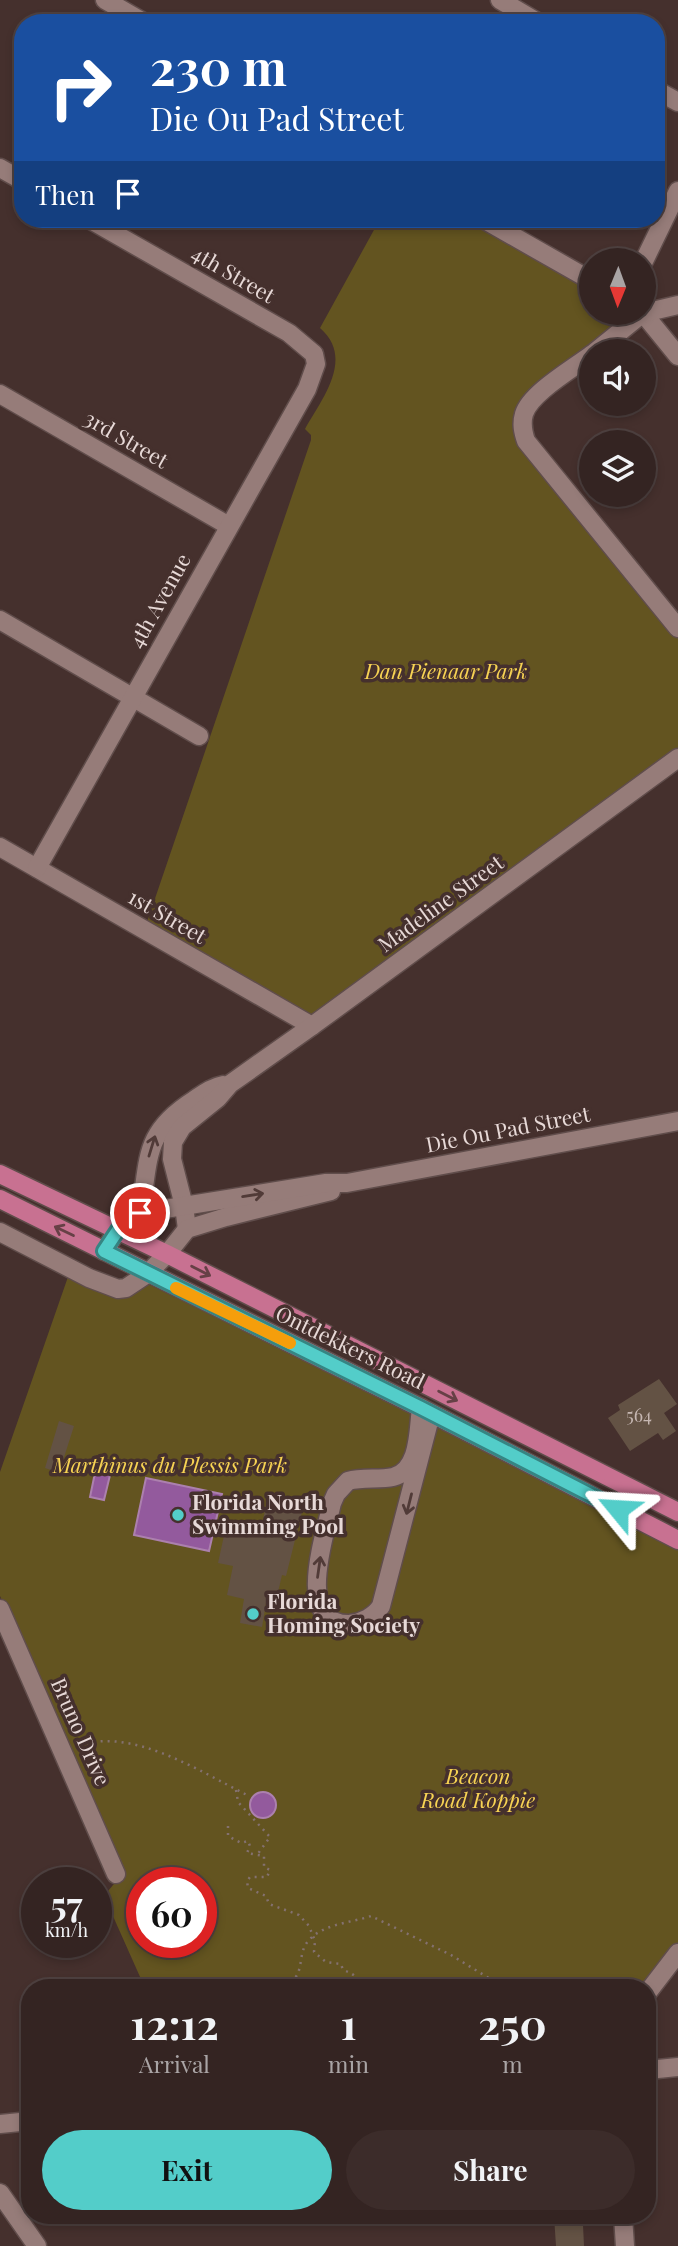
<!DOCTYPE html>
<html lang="en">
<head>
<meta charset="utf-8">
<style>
	:root { --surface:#342422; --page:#3c2c2a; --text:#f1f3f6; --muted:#a9a4a5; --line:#4e4140; --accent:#53cdc9 }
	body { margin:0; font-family:"Playfair Display",serif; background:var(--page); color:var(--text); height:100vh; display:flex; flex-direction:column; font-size:26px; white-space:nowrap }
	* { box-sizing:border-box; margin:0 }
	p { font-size:23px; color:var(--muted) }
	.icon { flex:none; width:38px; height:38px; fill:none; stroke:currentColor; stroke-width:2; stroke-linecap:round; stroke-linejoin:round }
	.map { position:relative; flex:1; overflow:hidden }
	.details { position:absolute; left:21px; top:1979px; width:635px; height:245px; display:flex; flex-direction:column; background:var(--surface); border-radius:28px; box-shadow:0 4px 10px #0003,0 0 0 2px var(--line) }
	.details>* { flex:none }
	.top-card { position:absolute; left:14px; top:14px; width:651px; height:214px; border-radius:28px; box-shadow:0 4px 10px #0003,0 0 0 2px var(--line); background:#1a4fa0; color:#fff; overflow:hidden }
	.needle { width:46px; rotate:181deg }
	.buttons { position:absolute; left:579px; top:248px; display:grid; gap:14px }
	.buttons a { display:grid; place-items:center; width:77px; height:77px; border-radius:50%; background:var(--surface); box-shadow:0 4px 10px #0003,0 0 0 2px var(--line); font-size:35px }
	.speed { position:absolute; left:21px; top:1867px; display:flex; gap:14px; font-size:35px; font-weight:700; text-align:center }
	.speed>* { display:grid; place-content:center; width:91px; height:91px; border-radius:50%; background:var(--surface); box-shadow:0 4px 10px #0003,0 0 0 2px var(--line); line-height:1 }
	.speed small { font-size:18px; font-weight:400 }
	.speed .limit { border:10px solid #d22; background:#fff; color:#111 }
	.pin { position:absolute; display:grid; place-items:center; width:60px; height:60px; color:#fff; margin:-30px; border:4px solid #fff; border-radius:50%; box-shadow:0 2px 7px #0007 }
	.me { position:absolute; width:77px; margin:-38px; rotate:297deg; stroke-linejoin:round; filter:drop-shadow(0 0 5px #0008) }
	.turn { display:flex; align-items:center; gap:24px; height:147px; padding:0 21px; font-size:32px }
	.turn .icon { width:91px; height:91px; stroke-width:2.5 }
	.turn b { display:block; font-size:49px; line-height:60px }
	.then { display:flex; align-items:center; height:66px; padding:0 21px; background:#0003; gap:14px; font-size:26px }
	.eta { display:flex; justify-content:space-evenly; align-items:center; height:119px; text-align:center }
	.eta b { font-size:42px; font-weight:700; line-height:49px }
	.button { display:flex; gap:14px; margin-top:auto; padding:14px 21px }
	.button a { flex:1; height:80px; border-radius:42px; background:var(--accent); color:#111; font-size:28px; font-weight:700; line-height:80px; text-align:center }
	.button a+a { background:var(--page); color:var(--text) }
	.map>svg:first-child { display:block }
	.green { fill:#635420; fill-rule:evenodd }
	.water { fill:#935a9d; stroke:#ac80ae; stroke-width:2 }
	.building { fill:#635244 }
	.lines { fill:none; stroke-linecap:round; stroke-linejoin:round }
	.street-casing { stroke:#604d4b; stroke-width:21 }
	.primary-casing { stroke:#604d4b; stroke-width:21 }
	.path { stroke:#84716f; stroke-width:2.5; stroke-dasharray:2 5; stroke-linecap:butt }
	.street { stroke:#967c79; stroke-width:18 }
	.primary { stroke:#c87191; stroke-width:18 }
	.oneway { stroke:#513b38 }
	.oneway2 { stroke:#664046 }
	.route-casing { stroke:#368583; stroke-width:18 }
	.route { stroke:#53cdc9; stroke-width:12 }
	.slow { stroke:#f59e0b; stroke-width:12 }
	.poi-dot { fill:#53cdc9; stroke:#45302d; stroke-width:2.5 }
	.labels { text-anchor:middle; stroke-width:7; stroke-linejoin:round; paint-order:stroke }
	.number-label { font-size:18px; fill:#c6b7b2 }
	.street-label { font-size:21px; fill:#e7d9d7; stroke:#45302d }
	.park-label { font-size:21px; font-style:italic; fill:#f7d353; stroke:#45302d }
	.poi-label { font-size:21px; font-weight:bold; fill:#e7d9d7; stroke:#45302d; text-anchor:start }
</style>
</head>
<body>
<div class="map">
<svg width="678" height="2246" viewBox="0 0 678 2246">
	<rect width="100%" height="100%" fill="#45302d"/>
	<g class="green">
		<path d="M380 219H473L591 287 592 313H633L534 391 522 445 678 637V751L312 1020 146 925 311 440V435L305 429C322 399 355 358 320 328Z"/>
		<path d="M69 1274 108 1293 144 1282 407 1410 678 1549V1944L643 1988H145L104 1896 118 1879 64 1739 0 1596V1472ZM142 1883H201V1942H142Z"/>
	</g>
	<g class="water">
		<polygon points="96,1468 111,1471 104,1500 90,1497"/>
		<polygon points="146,1478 222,1494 209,1551 134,1535"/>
		<circle cx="263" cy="1805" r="13"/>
	</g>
	<g class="building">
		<polygon points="659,1379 677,1404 664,1413 676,1431 663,1440 658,1433 630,1451 608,1418 620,1410 618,1405"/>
		<polygon points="59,1421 74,1426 59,1473 45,1468"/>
		<polygon points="267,1500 295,1506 294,1511 302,1512 286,1576 282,1575 275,1605 266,1603 262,1627 240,1623 244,1599 227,1595 233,1566 218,1563 225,1531 254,1536 256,1524 262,1525"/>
		<polygon points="554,2216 577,2216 577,2226 583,2225 584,2246 556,2246"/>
	</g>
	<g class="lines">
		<g class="street-casing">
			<g id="street">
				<polyline points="105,0 145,23"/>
				<polyline points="500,0 539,23"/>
				<polyline points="656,90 678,102"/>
				<polyline points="0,168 23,181"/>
				<polyline points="483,219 592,281"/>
				<polyline points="644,261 678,191"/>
				<polyline points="643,313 678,356"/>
				<polyline points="644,313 678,305"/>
				<polyline points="595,352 643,313"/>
				<path d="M592 354C574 368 530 393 524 414 521 424 523 432 526 441L678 628"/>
				<polyline points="0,394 229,526"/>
				<polyline points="0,620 199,736"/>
				<polyline points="0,847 312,1026"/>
				<polyline points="37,868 307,389 316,364 314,354 289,333 89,219"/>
				<path d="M140 1213C150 1159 142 1133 194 1100 203 1094 212 1087 223 1085"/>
				<polyline points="187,1229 184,1206 172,1159 173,1142 182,1127 218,1098 230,1084 312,1026 678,758"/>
				<polyline points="0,1232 89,1278 118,1289 126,1288 147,1274 167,1254 187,1229 226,1217 331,1191"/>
				<polyline points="104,1251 118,1230 140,1213 326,1183 347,1183 678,1121"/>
				<path d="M421 1408C418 1429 420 1471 393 1477 379 1480 363 1477 348 1481L336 1494 332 1503C326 1532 293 1625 349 1624 362 1623 375 1616 381 1606L431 1414"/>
				<polyline points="0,1609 116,1874"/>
				<polyline points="648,1992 678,1953"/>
				<polyline points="648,2070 678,2067"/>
				<polyline points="0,2124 30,2121"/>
				<polyline points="0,2193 37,2246"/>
				<polyline points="623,2216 625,2246"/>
			</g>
		</g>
		<g class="primary-casing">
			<g id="primary">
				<polyline points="0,1174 167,1254 678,1512"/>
				<polyline points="0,1199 421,1408 678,1540"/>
			</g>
		</g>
		<g class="path">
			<path d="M80 1745C134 1728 199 1771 247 1795"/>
			<polyline points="236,1790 238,1802 270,1837 257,1855"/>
			<path d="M228 1826V1836L241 1843 248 1841 250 1846 247 1853 264 1856V1867L270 1870 267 1877H250L247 1881 248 1888 266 1896 269 1904 299 1915 309 1926 315 1941 314 1952 326 1962 341 1964 343 1970C355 1974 358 1978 364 1988"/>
			<path d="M287 1988C290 1982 294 1980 297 1975 302 1966 300 1953 306 1944 319 1924 351 1923 371 1916L451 1955 505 1988"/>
		</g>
		<use href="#street" class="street"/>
		<use href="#primary" class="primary"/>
	</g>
	<defs><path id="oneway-shaft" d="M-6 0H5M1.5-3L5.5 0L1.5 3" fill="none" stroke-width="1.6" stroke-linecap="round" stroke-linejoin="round" transform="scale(1.75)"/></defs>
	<g class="oneway">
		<use href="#oneway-shaft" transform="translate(152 1146) rotate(-73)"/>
		<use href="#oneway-shaft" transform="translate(253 1195) rotate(-9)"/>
		<use href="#oneway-shaft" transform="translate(409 1504) rotate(104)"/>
		<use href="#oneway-shaft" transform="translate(319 1567) rotate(-82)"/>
	</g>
	<g class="oneway2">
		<use href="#oneway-shaft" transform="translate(64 1231) rotate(-154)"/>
		<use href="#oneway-shaft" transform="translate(201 1271) rotate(27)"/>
		<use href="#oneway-shaft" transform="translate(448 1396) rotate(27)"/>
	</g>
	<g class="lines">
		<g class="route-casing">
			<polyline id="route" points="140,1213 118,1230 104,1251 421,1408 618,1509"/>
		</g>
		<use href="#route" class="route"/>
		<polyline class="slow" points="176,1288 290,1343"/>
	</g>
	<g class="poi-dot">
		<circle cx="178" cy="1515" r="7"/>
		<circle cx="253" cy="1614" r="7"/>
	</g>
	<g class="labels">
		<g class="number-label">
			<text x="639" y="1422">564</text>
		</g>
		<g class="street-label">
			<text transform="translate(233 275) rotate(30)" y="7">4th Street</text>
			<text transform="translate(126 440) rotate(30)" y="7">3rd Street</text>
			<text transform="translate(160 601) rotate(-61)" y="7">4th Avenue</text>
			<text transform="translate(441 904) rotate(-36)" y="7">Madeline Street</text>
			<text transform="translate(167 917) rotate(30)" y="7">1st Street</text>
			<text transform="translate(508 1130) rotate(-11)" y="7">Die Ou Pad Street</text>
			<text transform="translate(350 1348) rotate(26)" y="7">Ontdekkers Road</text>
			<text transform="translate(80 1732) rotate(66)" y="7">Bruno Drive</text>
		</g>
		<g class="park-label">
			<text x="446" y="679">Dan Pienaar Park</text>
			<text x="170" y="1473">Marthinus du Plessis Park</text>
			<text x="478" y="1784">Beacon<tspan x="478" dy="24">Road Koppie</tspan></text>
		</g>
		<g class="poi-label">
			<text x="192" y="1510">Florida North<tspan x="192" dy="24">Swimming Pool</tspan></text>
			<text x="267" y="1609">Florida<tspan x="267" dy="24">Homing Society</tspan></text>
		</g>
	</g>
</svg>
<div class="buttons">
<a><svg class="needle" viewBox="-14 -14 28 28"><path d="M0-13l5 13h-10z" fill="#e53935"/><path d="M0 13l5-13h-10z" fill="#a9a4a5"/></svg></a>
<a><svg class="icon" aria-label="sound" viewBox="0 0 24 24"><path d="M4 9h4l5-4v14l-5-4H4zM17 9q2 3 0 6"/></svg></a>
<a><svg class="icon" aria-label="layers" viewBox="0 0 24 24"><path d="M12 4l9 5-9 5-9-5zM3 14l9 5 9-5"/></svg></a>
</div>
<div class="speed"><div>57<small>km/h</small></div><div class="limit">60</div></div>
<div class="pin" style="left:140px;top:1213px;background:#d93025"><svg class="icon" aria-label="arrive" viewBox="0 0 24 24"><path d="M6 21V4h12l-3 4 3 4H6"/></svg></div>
<svg class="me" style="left:618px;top:1509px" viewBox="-20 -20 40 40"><path d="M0-17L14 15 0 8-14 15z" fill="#53cdc9" stroke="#fff" stroke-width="4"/></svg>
<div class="top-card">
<div class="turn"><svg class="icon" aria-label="right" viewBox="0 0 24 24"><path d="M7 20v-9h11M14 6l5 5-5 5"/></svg><div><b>230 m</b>Die Ou Pad Street</div></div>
<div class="then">Then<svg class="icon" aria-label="arrive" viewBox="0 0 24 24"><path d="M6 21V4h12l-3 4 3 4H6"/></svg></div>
</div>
<section class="details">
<div class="eta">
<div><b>12:12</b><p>Arrival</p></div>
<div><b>1</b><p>min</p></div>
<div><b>250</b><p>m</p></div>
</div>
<div class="button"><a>Exit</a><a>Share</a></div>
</section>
</div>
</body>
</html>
